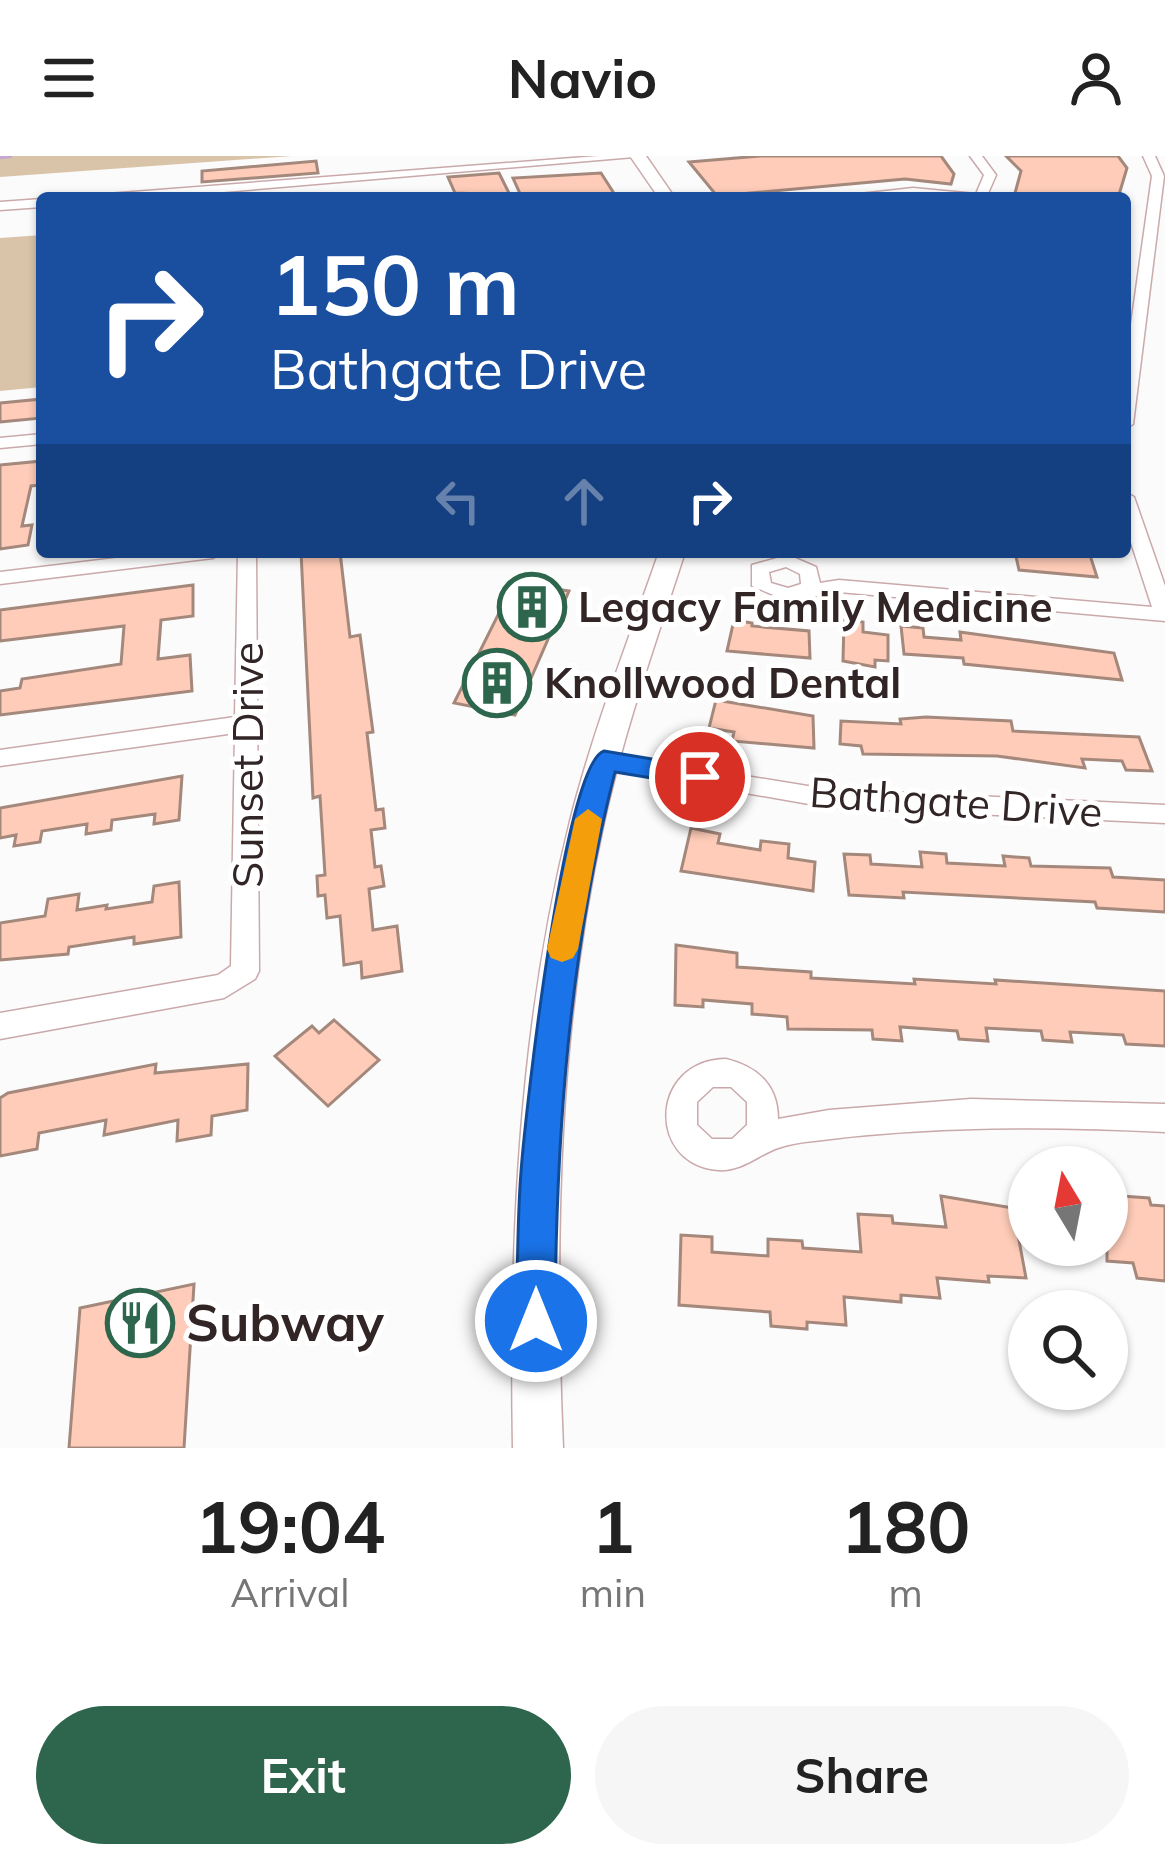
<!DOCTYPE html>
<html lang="en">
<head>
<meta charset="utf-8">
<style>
	:root { --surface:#fff; --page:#f6f6f6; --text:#222; --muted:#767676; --accent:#2d654d }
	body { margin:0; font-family:Mulish,sans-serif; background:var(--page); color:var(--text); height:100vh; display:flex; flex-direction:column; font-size:45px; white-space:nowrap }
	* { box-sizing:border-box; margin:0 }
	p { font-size:39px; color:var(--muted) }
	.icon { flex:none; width:66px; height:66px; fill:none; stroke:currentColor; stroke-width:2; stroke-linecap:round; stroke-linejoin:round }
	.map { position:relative; height:1292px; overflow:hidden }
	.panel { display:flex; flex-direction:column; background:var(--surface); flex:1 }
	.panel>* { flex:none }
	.top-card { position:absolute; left:36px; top:36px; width:1095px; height:366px; border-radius:12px; box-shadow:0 3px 9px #0004; background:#1a4fa0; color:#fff; overflow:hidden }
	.needle { width:78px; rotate:350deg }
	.controls { position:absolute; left:1008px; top:990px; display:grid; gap:24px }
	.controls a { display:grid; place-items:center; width:120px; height:120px; border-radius:50%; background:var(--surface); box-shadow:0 3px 9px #0004; font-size:60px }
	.pin { position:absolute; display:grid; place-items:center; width:102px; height:102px; color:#fff; margin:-51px; border:6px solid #fff; border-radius:50%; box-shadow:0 3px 12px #0007 }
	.me { position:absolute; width:132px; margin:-66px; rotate:0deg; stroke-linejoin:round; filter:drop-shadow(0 0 9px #0008) }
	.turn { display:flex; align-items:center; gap:42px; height:252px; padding:0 36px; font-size:54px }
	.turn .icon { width:156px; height:156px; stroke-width:2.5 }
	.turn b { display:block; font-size:84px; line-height:102px }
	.lanes { display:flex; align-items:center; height:114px; padding:0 36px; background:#0003; justify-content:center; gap:60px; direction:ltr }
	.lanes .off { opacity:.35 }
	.eta { display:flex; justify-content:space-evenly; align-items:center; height:204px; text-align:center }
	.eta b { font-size:72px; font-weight:700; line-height:84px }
	.cta { display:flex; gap:24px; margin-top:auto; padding:24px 36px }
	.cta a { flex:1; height:138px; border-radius:72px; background:var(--accent); color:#fff; font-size:48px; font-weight:700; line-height:138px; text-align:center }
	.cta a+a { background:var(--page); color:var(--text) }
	header { display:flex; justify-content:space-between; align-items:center; height:156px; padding:0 36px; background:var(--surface); font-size:54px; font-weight:700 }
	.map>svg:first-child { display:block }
	.green { fill:#d9c4a9 }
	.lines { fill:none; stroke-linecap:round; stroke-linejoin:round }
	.stream { stroke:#c3a9d1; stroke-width:4.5 }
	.building { fill:#feccb8; stroke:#a4887c; stroke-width:3 }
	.street-casing { stroke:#caa9ab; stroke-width:3 }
	.secondary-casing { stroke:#caa9ab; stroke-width:3 }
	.street { fill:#fff; fill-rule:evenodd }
	.secondary { fill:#fff; fill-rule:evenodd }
	.route { fill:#1a73e8; stroke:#114b97; stroke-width:3 }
	.slow { fill:#f59e0b }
	.labels { text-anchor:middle; stroke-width:10; stroke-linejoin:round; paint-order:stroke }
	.poi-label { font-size:42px; font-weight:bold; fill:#322526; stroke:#fff; text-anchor:start }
	.street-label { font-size:42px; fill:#322526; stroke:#fff }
	.near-poi-label { font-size:51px; font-weight:bold; fill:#322526; stroke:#fff; text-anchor:start }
</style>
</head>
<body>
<header><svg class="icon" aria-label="menu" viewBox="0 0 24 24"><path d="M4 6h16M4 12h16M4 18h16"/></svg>Navio<svg class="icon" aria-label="person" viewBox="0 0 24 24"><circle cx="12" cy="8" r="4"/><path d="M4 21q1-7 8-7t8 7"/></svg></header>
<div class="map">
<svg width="1165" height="1292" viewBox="0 0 1165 1292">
	<rect width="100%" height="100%" fill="#fbfbfb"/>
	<g class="green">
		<polygon points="0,0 292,0 0,21"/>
		<polygon points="42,79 42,231 0,235 0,82"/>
	</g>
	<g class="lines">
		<polyline class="stream" points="0,1 10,0"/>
	</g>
	<g class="building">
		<polygon points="760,0 941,0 954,18 951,28 905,23 717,40 689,6"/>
		<polygon points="1006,0 1118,0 1127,12 1118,42 1019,42 1021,38 1015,37 1021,15"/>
		<polygon points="316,5 318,17 202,26 202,15"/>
		<polygon points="499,17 510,39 455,37 448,21"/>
		<polygon points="601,17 617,42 593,42 591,38 522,42 513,22"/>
		<polygon points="42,243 42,262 0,266 0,247"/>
		<polygon points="42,305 42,329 31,330 22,370 32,369 28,389 0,393 0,309"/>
		<polygon points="301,396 340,396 350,481 360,479 373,576 367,577 376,654 383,653 385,672 371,674 375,711 381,710 384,730 369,733 373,774 397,770 402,815 362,822 361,806 344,809 340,760 327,762 325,739 318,740 317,720 325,719 320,640 313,642"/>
		<polygon points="1015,396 1089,396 1097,421 1019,414"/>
		<polygon points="514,427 569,435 515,559 454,547"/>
		<polygon points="193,429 193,460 161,464 158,503 190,499 192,535 0,559 0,535 20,532 22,523 121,508 124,470 0,485 0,454"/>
		<polygon points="734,464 752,467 752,470 809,475 810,502 727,495"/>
		<polygon points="844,464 863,466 863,476 888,479 888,505 875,504 875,511 843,505"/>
		<polygon points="901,470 923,472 924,481 961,484 960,476 1114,497 1122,524 964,508 963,502 904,498"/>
		<polygon points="716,544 813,560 814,592 732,585 734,576 709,572"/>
		<polygon points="926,561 1011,565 1013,575 1139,581 1152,615 1126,614 1122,605 1082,603 1085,612 997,600 863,598 861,590 840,588 841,565 901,568 900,563"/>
		<polygon points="182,620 179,664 154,668 155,658 112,664 111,674 86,678 87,668 42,675 40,686 14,690 16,679 0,682 0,652"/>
		<polygon points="691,672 720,678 718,687 760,694 761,685 789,688 788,702 815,706 813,735 681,715"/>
		<polygon points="920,696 946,698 947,707 1005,710 1003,700 1029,702 1031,710 1110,712 1113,721 1165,724 1165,756 1097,752 1095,746 903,736 904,742 849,739 844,698 870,699 871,708 922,711"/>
		<polygon points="179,726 181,781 134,788 134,781 69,791 68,798 0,804 0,767 45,760 48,743 79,738 77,754 107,749 106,753 152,746 154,730"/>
		<polygon points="676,789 737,797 737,811 811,816 811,822 915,828 914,823 996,828 995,824 1165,835 1165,890 1126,888 1123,879 1070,876 1072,886 1043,884 1041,875 986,872 988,885 959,883 957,875 900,871 902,885 873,883 872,874 788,873 787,861 752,858 752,848 703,844 703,851 675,849"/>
		<polygon points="334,864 379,904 328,950 275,900 312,870 319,877"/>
		<polygon points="156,908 155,917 248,908 247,954 212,960 211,979 177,985 178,964 104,979 106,964 39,977 37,993 0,1000 0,942 8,937"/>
		<polygon points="1107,1039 1149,1042 1151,1049 1165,1050 1165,1125 1137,1122 1133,1107 1107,1105"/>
		<polygon points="941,1040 1013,1052 1026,1122 988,1120 989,1126 937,1122 940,1142 901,1139 901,1146 844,1141 846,1169 807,1166 807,1173 771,1170 770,1156 679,1149 681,1079 712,1081 712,1096 768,1100 768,1083 802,1085 803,1092 861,1096 858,1058 892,1060 893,1067 946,1071"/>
		<polygon points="194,1128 184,1292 69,1292 80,1152"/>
	</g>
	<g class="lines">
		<g class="street-casing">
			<g id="street">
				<polygon points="598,0 646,0 152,42 101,42 107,38"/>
				<polygon points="970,0 982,0 996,19 986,42 824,42 913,32 976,38 984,19"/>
				<polygon points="1143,0 1155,0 1164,20 1133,268 1125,273 1125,211 1152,20"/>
				<polygon points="42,43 42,51 0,54 0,46"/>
				<polygon points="42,278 42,288 0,292 0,282"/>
				<path d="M1125 336 1134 341 1165 430V465L839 436 788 445 752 430V409L788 399 816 411 820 427 839 424 1152 451 1125 368ZM786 411 800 418 801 428 788 432 771 427 769 416Z"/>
				<polygon points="166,396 222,396 213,402 0,428 0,416"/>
				<polygon points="238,396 256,396 259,815 255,823 224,842 0,883 0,857 218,819 231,810 235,577 0,610 0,594 235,561"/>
				<polygon points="605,597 826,633 1165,649 1165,667 826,651 597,611 593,605 597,599"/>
				<path d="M726 903C758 911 778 929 778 963L829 954 971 943 1165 948V976C1047 970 931 970 814 985 802 986 790 988 778 992 758 999 741 1016 718 1014 646 1008 650 904 726 903ZM713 931H731L747 946V969L732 983H712L697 969V946Z"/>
			</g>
		</g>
		<g class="secondary-casing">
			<g id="secondary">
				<polygon points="630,0 646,0 675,42 659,42"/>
				<path d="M659 396H685C656 486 624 575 604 666 558 872 554 1083 563 1292H513C509 1082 519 870 570 665 593 574 628 485 659 396Z"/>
			</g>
		</g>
		<use href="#street" class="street"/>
		<use href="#secondary" class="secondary"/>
	</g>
	<path class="route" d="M604 595 700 611 713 621 700 630 615 616C569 797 556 979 555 1165L550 1178 536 1184 522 1178 516 1165C518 1115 517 1065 521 1016 525 961 564 607 604 595Z"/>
	<polygon class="slow" points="588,653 602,663 578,793 573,802 562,806 551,802 547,793 575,663"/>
	<defs>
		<g id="building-ring" transform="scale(3.45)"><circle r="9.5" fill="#fff" stroke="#2d654d" stroke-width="1.5"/><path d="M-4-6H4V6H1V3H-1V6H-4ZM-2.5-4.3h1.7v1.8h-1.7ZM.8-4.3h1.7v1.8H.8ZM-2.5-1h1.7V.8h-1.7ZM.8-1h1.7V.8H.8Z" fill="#2d654d"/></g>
		<g id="restaurant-ring" transform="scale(3.45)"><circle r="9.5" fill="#fff" stroke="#2d654d" stroke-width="1.5"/><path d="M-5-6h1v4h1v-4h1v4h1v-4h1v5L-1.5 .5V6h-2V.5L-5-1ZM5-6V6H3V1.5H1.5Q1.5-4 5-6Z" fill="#2d654d"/></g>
	</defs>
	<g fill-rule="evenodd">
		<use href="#building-ring" x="532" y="451"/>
		<use href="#building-ring" x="497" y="527"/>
		<use href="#restaurant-ring" x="140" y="1167"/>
	</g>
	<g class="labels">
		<g class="poi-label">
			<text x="578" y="466">Legacy Family Medicine</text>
			<text x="544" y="542">Knollwood Dental</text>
		</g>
		<g class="street-label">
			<text transform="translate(248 609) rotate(-90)" y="15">Sunset Drive</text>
			<text transform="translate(956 646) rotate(4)" y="15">Bathgate Drive</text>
		</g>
		<g class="near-poi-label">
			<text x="186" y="1185">Subway</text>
		</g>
	</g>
</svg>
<div class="controls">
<a><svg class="needle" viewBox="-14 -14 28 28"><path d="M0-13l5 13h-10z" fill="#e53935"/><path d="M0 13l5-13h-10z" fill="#767676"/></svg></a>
<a><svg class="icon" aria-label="search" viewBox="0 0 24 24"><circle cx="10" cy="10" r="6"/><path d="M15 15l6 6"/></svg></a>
</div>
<div class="pin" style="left:700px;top:621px;background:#d93025"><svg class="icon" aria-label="arrive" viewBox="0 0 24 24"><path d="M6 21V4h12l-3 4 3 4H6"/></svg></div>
<svg class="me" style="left:536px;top:1165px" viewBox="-20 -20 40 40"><circle r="17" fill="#1a73e8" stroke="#fff" stroke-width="3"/><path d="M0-11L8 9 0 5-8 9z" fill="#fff"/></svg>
<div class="top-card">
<div class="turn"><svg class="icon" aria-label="right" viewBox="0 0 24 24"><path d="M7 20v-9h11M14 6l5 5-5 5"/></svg><div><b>150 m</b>Bathgate Drive</div></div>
<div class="lanes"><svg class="icon off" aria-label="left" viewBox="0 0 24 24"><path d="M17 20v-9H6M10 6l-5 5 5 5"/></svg><svg class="icon off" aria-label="ahead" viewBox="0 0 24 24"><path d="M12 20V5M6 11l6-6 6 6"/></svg><svg class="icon" aria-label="right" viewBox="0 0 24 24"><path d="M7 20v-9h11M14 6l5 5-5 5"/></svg></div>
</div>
</div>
<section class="panel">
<div class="eta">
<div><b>19:04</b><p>Arrival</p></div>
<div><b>1</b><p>min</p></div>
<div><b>180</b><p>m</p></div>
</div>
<div class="cta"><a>Exit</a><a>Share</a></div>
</section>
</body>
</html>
